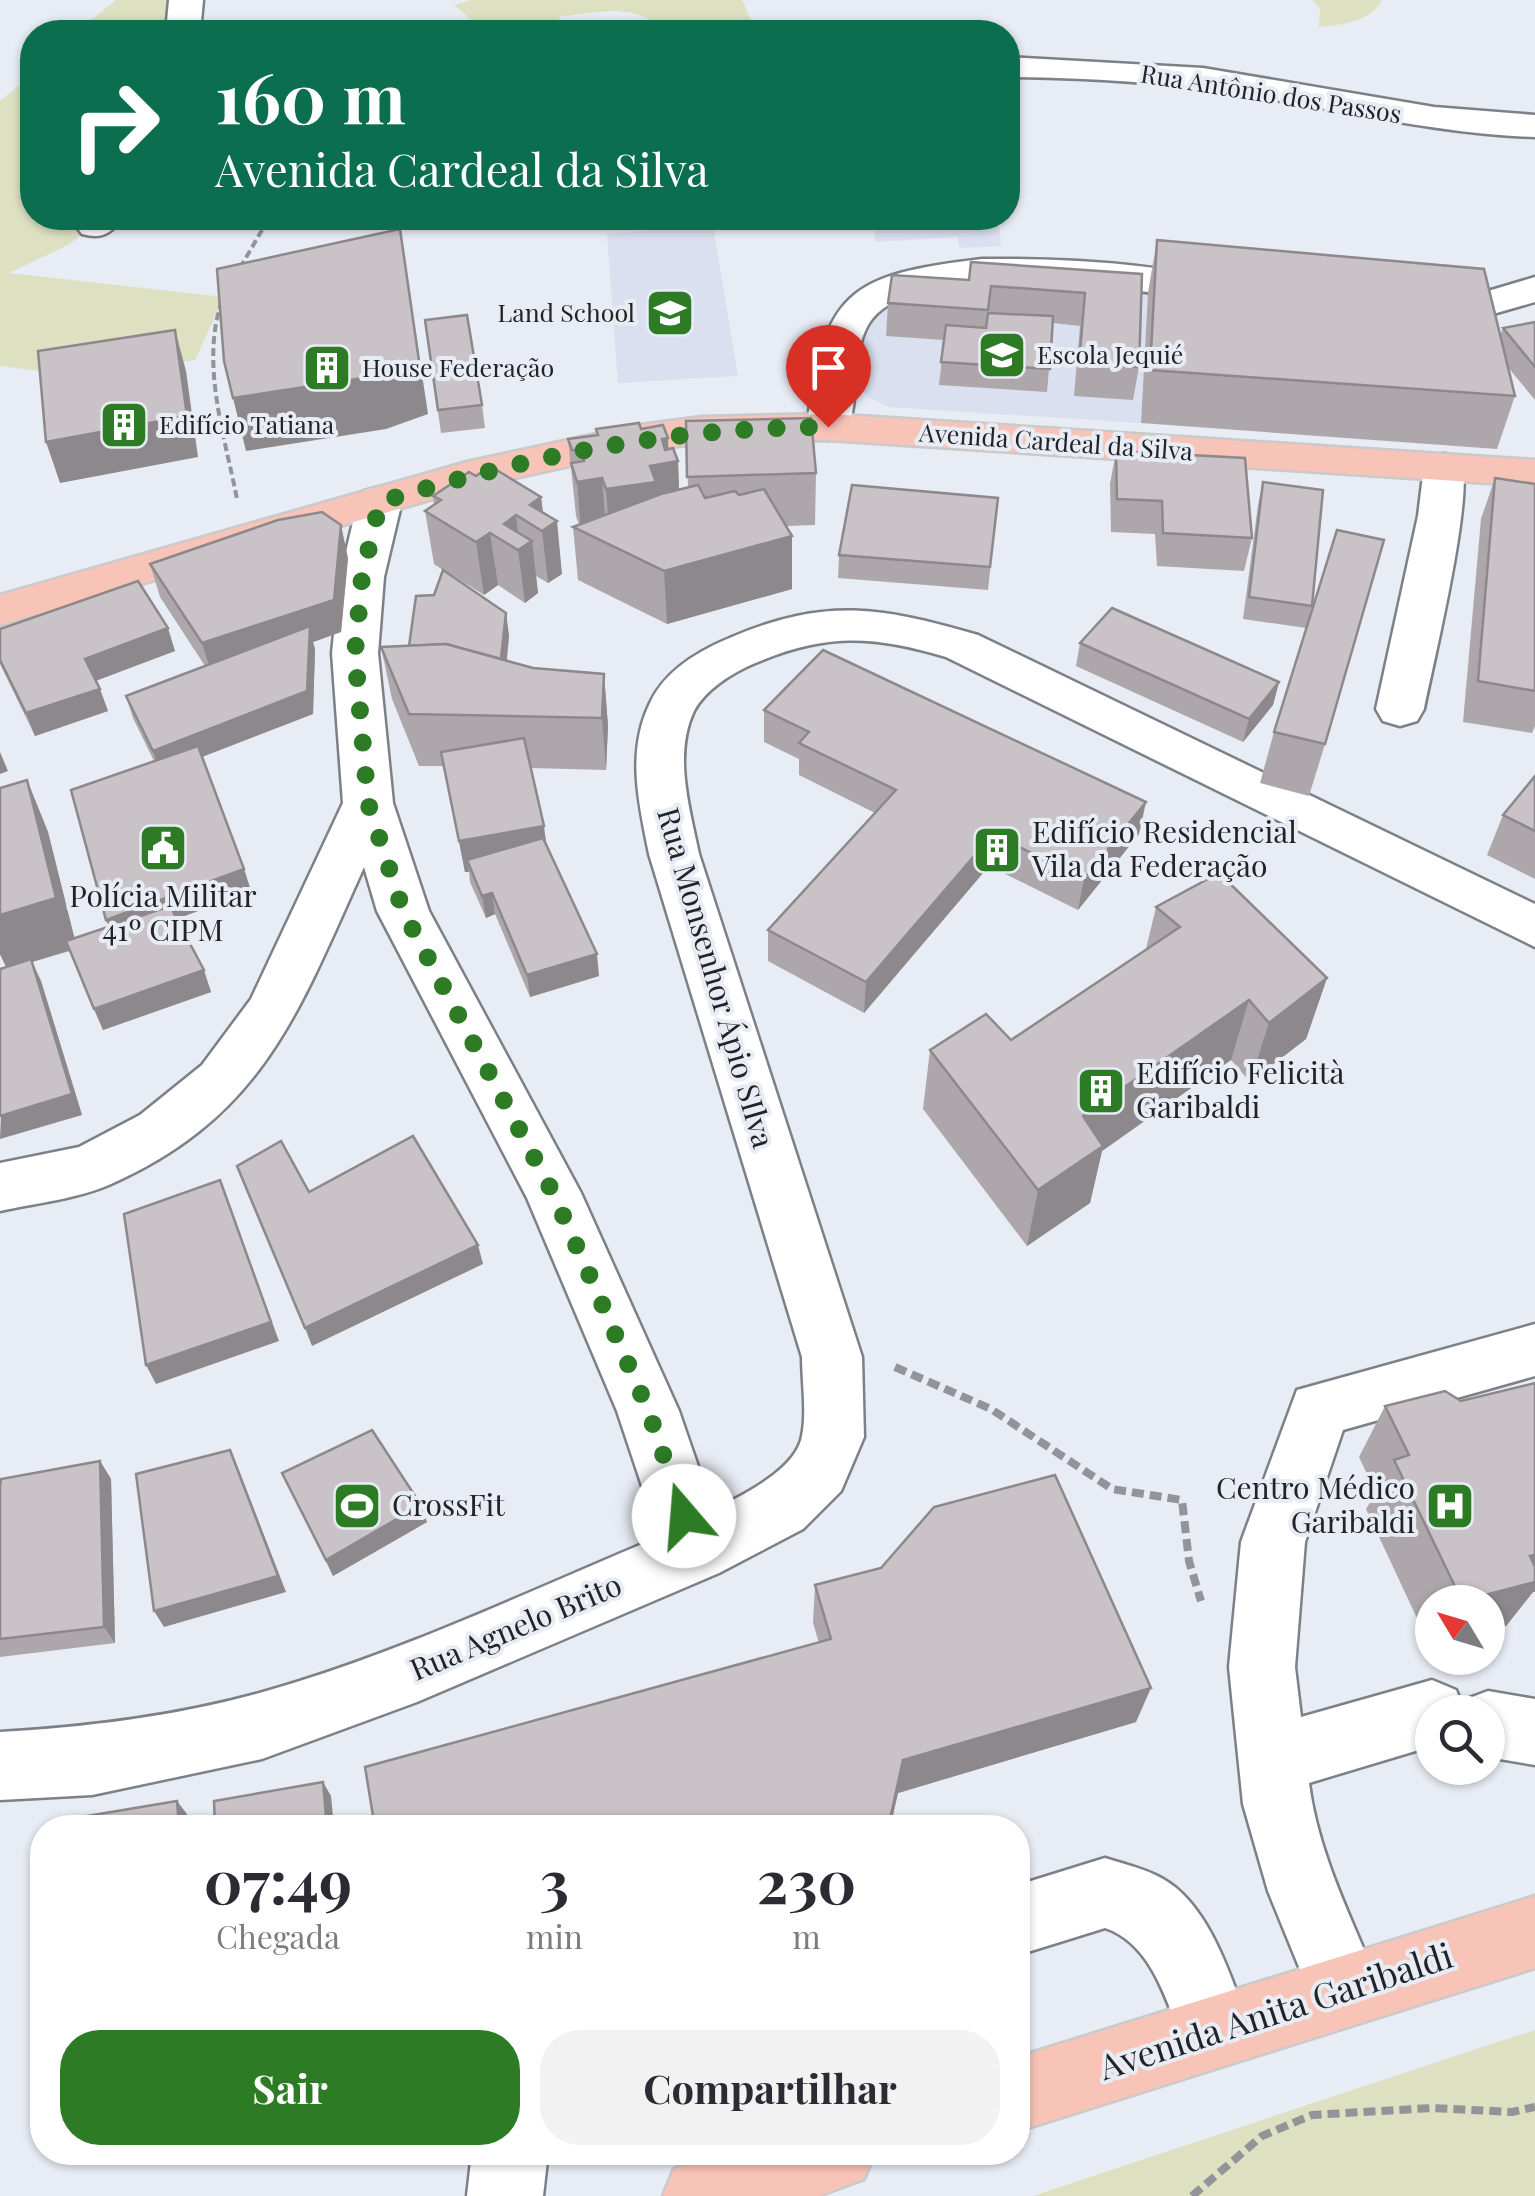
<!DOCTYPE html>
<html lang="pt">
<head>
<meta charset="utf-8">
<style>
	:root { --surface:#fff; --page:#f2f2f3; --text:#2b2b33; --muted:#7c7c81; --accent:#2d7c25 }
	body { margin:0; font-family:"Playfair Display",serif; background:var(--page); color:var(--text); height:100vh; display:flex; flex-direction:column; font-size:38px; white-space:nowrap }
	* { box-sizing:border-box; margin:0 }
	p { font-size:32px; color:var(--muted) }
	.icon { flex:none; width:55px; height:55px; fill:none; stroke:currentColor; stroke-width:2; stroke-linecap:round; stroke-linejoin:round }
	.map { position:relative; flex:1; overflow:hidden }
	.details { position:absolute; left:30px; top:1815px; width:1000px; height:350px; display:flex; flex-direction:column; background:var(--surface); border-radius:40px; box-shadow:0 2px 8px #0004 }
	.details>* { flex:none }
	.top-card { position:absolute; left:20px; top:20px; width:1000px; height:210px; border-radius:40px; box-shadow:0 2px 8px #0004; background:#0b6e4f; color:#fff; overflow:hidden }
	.needle { width:65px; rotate:308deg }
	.controls { position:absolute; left:1415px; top:1585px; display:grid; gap:20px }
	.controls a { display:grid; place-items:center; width:90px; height:90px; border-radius:50%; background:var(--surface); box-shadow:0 2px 8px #0004; font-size:50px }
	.pin { position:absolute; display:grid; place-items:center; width:85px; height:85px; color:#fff; margin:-102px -42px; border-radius:50% 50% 50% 0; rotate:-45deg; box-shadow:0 0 10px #0007 }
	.pin .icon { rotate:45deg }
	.me { position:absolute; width:110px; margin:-55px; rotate:342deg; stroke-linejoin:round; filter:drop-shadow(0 0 8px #0008) }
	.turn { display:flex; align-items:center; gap:35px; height:210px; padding:0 30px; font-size:45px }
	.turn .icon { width:130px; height:130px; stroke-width:2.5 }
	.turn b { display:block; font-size:70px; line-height:85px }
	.eta { display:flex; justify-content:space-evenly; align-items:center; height:170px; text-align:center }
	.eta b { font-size:60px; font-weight:700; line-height:70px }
	.cta { display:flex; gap:20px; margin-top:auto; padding:20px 30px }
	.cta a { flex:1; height:115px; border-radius:40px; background:var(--accent); color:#fff; font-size:40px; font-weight:700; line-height:115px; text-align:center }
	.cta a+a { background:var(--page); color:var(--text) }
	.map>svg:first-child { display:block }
	.built { fill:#dae0ef }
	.green { fill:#dee0c2 }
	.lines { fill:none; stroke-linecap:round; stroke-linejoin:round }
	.minor-casing { stroke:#7c8087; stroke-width:5 }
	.major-casing { stroke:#cacacb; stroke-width:5 }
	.path-far1 { stroke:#92949a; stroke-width:4; stroke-dasharray:8 4; stroke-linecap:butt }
	.path { stroke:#92949a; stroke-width:8; stroke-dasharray:12 6; stroke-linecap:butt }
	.minor { fill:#fff; fill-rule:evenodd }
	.major { fill:#f8c4b7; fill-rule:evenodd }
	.wall { fill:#ada7ab }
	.shaded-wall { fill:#8d888b }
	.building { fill:#c9c2c7; stroke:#8d888b; stroke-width:2.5 }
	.route { stroke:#2d7c25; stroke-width:18; stroke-dasharray:0 32.4 }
	.labels { text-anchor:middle; stroke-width:8; stroke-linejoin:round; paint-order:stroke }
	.far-street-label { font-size:25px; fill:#222326; stroke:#e8ecf4 }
	.far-poi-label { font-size:25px; fill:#222326; stroke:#e8ecf4; text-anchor:start }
	.poi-label { font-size:30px; fill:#222326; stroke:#e8ecf4; text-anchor:start }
	.street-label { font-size:30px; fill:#222326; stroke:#e8ecf4 }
	.near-street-label { font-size:35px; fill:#222326; stroke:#e8ecf4 }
</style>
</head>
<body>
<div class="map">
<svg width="1535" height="2196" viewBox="0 0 1535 2196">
	<rect width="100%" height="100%" fill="#e8ecf4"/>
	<g class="built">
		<polygon points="874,218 987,218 999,222 1001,246 960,248 957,237 875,242"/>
		<polygon points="713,225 738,376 618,383 607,234"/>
		<polygon points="1068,285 1148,292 1141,423 888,407 868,397 854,381 860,326 895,304"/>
	</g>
	<g class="green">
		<polygon points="116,0 181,0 179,32 76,32"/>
		<path d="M471 0H742L752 22 741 29 711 23 702 32H666C635 1 601 13 561 16L549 32H485L454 5Z"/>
		<path d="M1312 0H1382C1368 23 1344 24 1319 27L1320 8Z"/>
		<polygon points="32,75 32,218 103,218 68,245 9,273 224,297 195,360 71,375 0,366 0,101"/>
		<polygon points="1535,2030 1535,2196 1033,2196 1485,2046"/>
	</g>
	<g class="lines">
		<g class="minor-casing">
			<g id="minor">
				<polygon points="169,0 203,0 200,32 166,32"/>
				<path d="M1008 57 1203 68 1434 107 1535 115V137C1434 134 1338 109 1238 94 1162 82 1085 78 1008 77Z"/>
				<path d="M82 218H122C110 235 101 239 82 234L76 226Z"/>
				<path d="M982 259C1067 258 1156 263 1240 284L1246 292 1240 300 1226 304C1154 292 912 251 868 325 849 358 862 408 843 436L828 440 813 436 807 427C824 292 847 275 982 259Z"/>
				<polygon points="1535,277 1535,302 1493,314 1421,325 1407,321 1401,313 1407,305 1488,291"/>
				<path d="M1445 454 1460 458C1477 484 1432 668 1424 709L1417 721 1400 726 1383 721 1376 709 1418 516 1424 467 1430 458Z"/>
				<path d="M380 487 395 491 402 501 384 577 378 653 393 803 429 911 581 1193 679 1411 713 1510C741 1496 796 1470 802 1436 807 1412 802 1382 802 1357L649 854C639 804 626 752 650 703 665 670 700 650 732 637 826 597 882 607 978 635L1535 904V947L946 657C871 635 825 633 753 664 732 673 705 690 694 711 673 755 690 810 699 854L862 1357 864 1437 841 1491 803 1529 719 1573 417 1702 262 1759 92 1795 0 1800V1732C88 1727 177 1716 263 1692 398 1654 529 1591 659 1537L617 1411 527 1198 377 911 364 867C299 1010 265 1115 111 1184 77 1199 36 1203 0 1211V1163L79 1147 140 1115 202 1065 251 999 343 803 332 653 340 577 358 501 365 491Z"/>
				<path d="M1535 1324V1376L1343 1430 1305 1542 1295 1667 1301 1717 1432 1680 1456 1690 1462 1705 1464 1700 1488 1691 1535 1699V1765L1488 1757V1712H1432V1746L1309 1783C1318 1855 1354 1923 1381 1990L1371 2016 1345 2026 1319 2016 1268 1891 1243 1804 1229 1667 1241 1542 1297 1390Z"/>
				<path d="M1105 1858C1124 1864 1146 1869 1163 1879 1211 1906 1233 1983 1251 2031L1240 2057 1214 2068 1188 2057C1170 2013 1156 1945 1105 1928L1018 1955V1885Z"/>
				<polygon points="472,2152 548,2152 543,2196 467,2196"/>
			</g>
		</g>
		<g class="major-casing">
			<g id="major">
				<polygon points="828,414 1535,460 1535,486 828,440 701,443 633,452 474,487 0,625 0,595 467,462 633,426 701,417"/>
				<polygon points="1535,1896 1535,1968 1018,2131 1018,2057"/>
				<polygon points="717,2152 875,2152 864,2179 818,2196 663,2196 674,2169"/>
			</g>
		</g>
		<g class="path-far1">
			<polyline points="240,268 269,218"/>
			<path d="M222 301C200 363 225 437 237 499"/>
		</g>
		<g class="path">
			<polyline points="895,1367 991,1409 1112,1489 1182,1500 1189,1561 1201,1601"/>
			<polyline points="1192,2196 1262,2136 1312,2115 1432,2108 1512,2112 1535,2107"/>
		</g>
		<use href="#minor" class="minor"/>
		<use href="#major" class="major"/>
	</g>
	<g class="wall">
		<polygon points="1157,240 1500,336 1503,328 1535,322 1535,400 1507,366 1515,396 1497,449 1141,423 1148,292"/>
		<polygon points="1142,274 1139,367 1133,400 1074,396 1080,326 1053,323 1047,392 939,385 944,340 886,336 888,303 969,280"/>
		<polygon points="425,320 482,405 485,428 441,433"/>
		<polygon points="686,421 816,473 815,525 786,526 792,536 792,589 667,624 578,580 573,527 579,525 576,516 568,439 597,435 596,429 641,429 668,449 678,461 679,489 688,487"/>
		<polygon points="1116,451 1252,538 1244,571 1157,566 1155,534 1111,532 1110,484"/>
		<polygon points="476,476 541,497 543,513 562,574 548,583 536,576 538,593 525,603 498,585 484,595 444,570 506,613 509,636 507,661 533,668 604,674 608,726 606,770 531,768 547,846 599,976 530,997 495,914 486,918 470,882 469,872 465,872 444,766 419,766 392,699 381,647 409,646 434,595 443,570 434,564 425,511 434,505 433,496"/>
		<polygon points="1495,478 1535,484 1535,726 1532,733 1463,722 1481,519"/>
		<polygon points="1263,482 1312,606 1306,628 1243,619 1258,505"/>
		<polygon points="998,498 988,590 838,578 839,555"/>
		<polygon points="348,558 341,632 313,642 315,649 313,714 202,757 244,869 251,891 177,919 211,992 103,1030 70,951 32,962 41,981 82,1115 0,954 0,788 27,780 48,832 74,938 108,927 154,761 133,718 126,696 205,666 160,597 150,564"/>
		<polygon points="0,629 175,651 96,680 108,711 35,736 0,664"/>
		<polygon points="1080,643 1279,682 1273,705 1243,742 1076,666"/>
		<polygon points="764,710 1139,834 1078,910 989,866 864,1013 768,961 768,930 875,813 799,775 799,759 764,742"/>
		<polygon points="1274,732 1325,744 1309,796 1260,783"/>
		<polygon points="1535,776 1535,879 1487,855 1503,815"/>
		<polygon points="1156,907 1327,978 1306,1039 1250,1082 1231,1060 1102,1151 1090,1203 1027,1246 923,1109 930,1050 1011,1040 1146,949"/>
		<polygon points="1385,1406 1533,1592 1506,1626 1488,1631 1488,1602 1432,1602 1432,1646 1430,1646 1366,1509 1376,1493 1359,1457"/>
		<polygon points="100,1461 111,1479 115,1643 0,1657 0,1487"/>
		<polygon points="282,1473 427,1522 333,1576"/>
		<polygon points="815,1585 1136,1722 898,1793 890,1828 375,1828 819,1643 813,1623"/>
	</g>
	<g class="shaded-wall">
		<polygon points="400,229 428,414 386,429 246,451 233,398"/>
		<polygon points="175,330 186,371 198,457 60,483 46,442"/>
		<polygon points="668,438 669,462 678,461 680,514 610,542 606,489 650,466 662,439"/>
		<polygon points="602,478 606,531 581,531 577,482"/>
		<polygon points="541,497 545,529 557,521 562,574 548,583 542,531 530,505"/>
		<polygon points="516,515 520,549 532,541 538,593 525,603 518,550 504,524"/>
		<polygon points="341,525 348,558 341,632 313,642 315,649 313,714 160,773 153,751 212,675 202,643"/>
		<polygon points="490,533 498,585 484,595 476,542"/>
		<polygon points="792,536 792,589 667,624 664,571"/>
		<polygon points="506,613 509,636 503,691 500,668"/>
		<polygon points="168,628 175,651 93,682 85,659"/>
		<polygon points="604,674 608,726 606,770 602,718"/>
		<polygon points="1279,682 1273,705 1243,742 1249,719"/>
		<polygon points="100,689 108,711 35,736 26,713"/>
		<polygon points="0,752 8,771 0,774"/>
		<polygon points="27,780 48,832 77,948 32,962 41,981 82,1115 0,1139 7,969 0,954 0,915"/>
		<polygon points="1146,802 1139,834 1078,910 1084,879"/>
		<polygon points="544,826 548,858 467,860 469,872 465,872 459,841"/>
		<polygon points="993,834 989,866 864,1013 866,982"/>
		<polygon points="244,869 251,891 115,942 106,920"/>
		<polygon points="492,893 495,914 486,918 482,896"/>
		<polygon points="597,954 599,976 530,997 527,975"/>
		<polygon points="204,970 211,992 103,1030 94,1009"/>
		<polygon points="1327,978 1306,1039 1250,1082 1269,1023"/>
		<polygon points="1249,1000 1231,1060 1102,1151 1090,1203 1027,1246 1038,1190 1083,1116"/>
		<polygon points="220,1180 279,1341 156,1384 146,1365"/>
		<polygon points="478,1245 483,1264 312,1346 305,1328"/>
		<polygon points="230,1450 238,1468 286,1592 164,1627 154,1611"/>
		<polygon points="100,1461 111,1479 115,1643 104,1627"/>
		<polygon points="421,1505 427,1522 333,1576 326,1560"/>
		<polygon points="1535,1555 1535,1592 1533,1592 1506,1626 1488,1631 1488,1602 1461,1602 1530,1556"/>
		<polygon points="1151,1688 1136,1722 898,1793 890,1828 888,1828 903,1760"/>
		<polygon points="323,1782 331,1796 334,1828 327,1828"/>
		<polygon points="177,1801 187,1814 188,1828 179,1828"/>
	</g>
	<g class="building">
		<polygon points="400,229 419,361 376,376 233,398 224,361 217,269"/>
		<polygon points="1157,240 1484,269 1515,396 1150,370"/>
		<polygon points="971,262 1142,274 1139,367 1079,363 1085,293 991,286 988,310 888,303 892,275 969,280"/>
		<polygon points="988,313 1053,316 1050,369 941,362 946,325 986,328"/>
		<polygon points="467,315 482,405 438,410 425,320"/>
		<polygon points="1535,322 1535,367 1503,328"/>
		<polygon points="175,330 187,416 46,442 38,351"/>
		<polygon points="811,418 816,473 687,477 686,421"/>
		<polygon points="639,423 641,429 663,425 668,438 662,439 665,450 673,448 678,461 650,466 656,482 606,489 602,478 577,482 571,463 584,461 581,450 572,450 568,439 598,435 596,429"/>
		<polygon points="1116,451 1245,458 1252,538 1163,533 1162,501 1117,499"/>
		<polygon points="490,466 541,497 530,505 557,521 542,531 516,515 504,524 532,541 518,550 490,533 476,542 425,511 441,500 433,496 469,472 476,476"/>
		<polygon points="1495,478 1535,484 1535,691 1478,681"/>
		<polygon points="1263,482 1323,490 1312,606 1249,597"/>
		<polygon points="698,485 705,498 735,491 739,495 764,489 792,536 664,571 573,527 661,494"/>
		<polygon points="852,485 998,498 990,567 839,555"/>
		<polygon points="322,512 341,525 334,600 202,643 150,564 278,520"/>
		<polygon points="1337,530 1384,540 1325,744 1274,732"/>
		<polygon points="443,570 506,613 501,659 446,644 409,646 416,596 434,595"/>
		<polygon points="138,581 168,628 85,659 100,689 26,713 0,660 0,629"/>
		<polygon points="1112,608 1279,682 1249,719 1080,643"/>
		<polygon points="310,626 307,691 153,751 126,696"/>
		<polygon points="446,644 533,668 604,674 602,718 409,714 381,647"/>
		<polygon points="823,650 1146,802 1084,879 993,834 866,982 768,930 896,790 799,743 809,732 764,710"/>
		<polygon points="524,738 544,826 459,841 441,752"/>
		<polygon points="198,746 244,869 106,920 71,790"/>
		<polygon points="1535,776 1535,831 1503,815"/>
		<polygon points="27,780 56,898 0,915 0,788"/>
		<polygon points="543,838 597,954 527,975 492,893 482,896 467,860"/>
		<polygon points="1219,873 1327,978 1269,1023 1249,1000 1083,1116 1103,1146 1038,1190 930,1050 986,1014 1011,1040 1180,927 1156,907"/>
		<polygon points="170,906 204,970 94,1009 66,941"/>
		<polygon points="31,959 72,1094 0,1116 0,969"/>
		<polygon points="413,1136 478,1245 305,1328 237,1166 281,1141 309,1192"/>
		<polygon points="220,1180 271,1322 146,1365 124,1214"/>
		<polygon points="1535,1383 1535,1555 1530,1556 1535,1567 1535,1582 1462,1601 1394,1460 1409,1455 1385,1406 1445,1391 1461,1401"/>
		<polygon points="372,1430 421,1505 326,1560 282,1473"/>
		<polygon points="230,1450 278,1576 154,1611 136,1474"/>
		<polygon points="100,1461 104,1627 0,1639 0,1487 1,1479"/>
		<polygon points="1055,1475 1151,1688 903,1760 888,1828 375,1828 365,1767 831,1639 815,1585 881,1568 934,1507"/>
		<polygon points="323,1782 327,1828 215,1828 214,1801"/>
		<polygon points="177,1801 179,1828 69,1828 69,1819"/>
	</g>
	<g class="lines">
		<path class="route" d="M684 1516 648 1410 596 1290 553 1193 403 911 368 803 355 653 362 577 380 502C530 456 671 427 828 427"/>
	</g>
	<defs>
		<g id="school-square" transform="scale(2.5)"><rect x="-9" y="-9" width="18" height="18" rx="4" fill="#2d7c25" stroke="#e8ecf4"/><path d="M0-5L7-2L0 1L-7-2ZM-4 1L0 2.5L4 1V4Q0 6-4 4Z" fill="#fff"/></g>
		<g id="building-square" transform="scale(2.5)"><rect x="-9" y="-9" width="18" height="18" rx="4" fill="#2d7c25" stroke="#e8ecf4"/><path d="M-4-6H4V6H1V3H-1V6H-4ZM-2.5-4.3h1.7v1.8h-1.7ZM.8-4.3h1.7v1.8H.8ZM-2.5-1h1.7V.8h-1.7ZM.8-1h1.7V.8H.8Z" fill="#fff"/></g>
		<g id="civic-square" transform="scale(2.5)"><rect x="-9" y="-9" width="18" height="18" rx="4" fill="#2d7c25" stroke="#e8ecf4"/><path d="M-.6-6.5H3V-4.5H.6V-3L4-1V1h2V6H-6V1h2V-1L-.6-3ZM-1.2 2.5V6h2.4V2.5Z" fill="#fff"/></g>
		<g id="stadium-square" transform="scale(2.5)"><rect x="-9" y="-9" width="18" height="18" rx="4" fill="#2d7c25" stroke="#e8ecf4"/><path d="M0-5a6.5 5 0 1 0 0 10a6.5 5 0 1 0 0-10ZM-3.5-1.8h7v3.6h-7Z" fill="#fff"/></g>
		<g id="hospital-square" transform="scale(2.5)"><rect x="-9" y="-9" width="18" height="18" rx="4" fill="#2d7c25" stroke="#e8ecf4"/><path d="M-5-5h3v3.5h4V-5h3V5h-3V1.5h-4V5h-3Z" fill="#fff"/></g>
	</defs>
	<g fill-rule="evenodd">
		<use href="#school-square" x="670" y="313"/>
		<use href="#school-square" x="1002" y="355"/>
		<use href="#building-square" x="327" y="368"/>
		<use href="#building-square" x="124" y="425"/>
		<use href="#civic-square" x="163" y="848"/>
		<use href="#building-square" x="997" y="850"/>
		<use href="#building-square" x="1101" y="1091"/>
		<use href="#stadium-square" x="357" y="1506"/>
		<use href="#hospital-square" x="1450" y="1506"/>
	</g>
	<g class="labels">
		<g class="far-street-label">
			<text transform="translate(1271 94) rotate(9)" y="9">Rua Antônio dos Passos</text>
			<text transform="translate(1056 442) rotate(4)" y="9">Avenida Cardeal da Silva</text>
		</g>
		<g class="far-poi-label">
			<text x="635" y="322" text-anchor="end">Land School</text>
			<text x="1037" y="364">Escola Jequié</text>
			<text x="362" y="377">House Federação</text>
			<text x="159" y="434">Edifício Tatiana</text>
		</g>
		<g class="poi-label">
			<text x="1032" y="843">Edifício Residencial<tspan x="1032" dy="34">Vila da Federação</tspan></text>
			<text x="163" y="907" text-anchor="middle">Polícia Militar<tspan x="163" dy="34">41º CIPM</tspan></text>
			<text x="1136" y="1084">Edifício Felicità<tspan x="1136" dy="34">Garibaldi</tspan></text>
			<text x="1415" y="1499" text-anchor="end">Centro Médico<tspan x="1415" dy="34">Garibaldi</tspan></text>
			<text x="392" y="1516">CrossFit</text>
		</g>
		<g class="street-label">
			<text transform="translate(715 978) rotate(74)" y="10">Rua Monsenhor Ápio SIlva</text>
			<text transform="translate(516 1628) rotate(-23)" y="10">Rua Agnelo Brito</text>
		</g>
		<g class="near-street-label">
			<text transform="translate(1276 2012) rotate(-18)" y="12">Avenida Anita Garibaldi</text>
		</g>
	</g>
</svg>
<div class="controls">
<a><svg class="needle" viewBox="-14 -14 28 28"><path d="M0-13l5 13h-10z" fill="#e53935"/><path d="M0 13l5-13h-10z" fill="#7c7c81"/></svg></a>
<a><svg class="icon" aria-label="search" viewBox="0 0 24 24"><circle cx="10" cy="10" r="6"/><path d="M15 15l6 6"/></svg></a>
</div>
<div class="pin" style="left:828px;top:427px;background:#d93025"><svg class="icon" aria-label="arrive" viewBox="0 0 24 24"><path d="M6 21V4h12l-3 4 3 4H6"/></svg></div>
<svg class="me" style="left:684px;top:1516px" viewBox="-20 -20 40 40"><circle r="19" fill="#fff"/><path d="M0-13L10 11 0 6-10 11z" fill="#2d7c25"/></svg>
<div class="top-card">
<div class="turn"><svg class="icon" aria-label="right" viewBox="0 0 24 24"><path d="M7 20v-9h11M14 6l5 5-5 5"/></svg><div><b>160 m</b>Avenida Cardeal da Silva</div></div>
</div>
<section class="details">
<div class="eta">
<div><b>07:49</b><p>Chegada</p></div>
<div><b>3</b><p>min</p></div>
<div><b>230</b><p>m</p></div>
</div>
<div class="cta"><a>Sair</a><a>Compartilhar</a></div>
</section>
</div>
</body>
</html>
